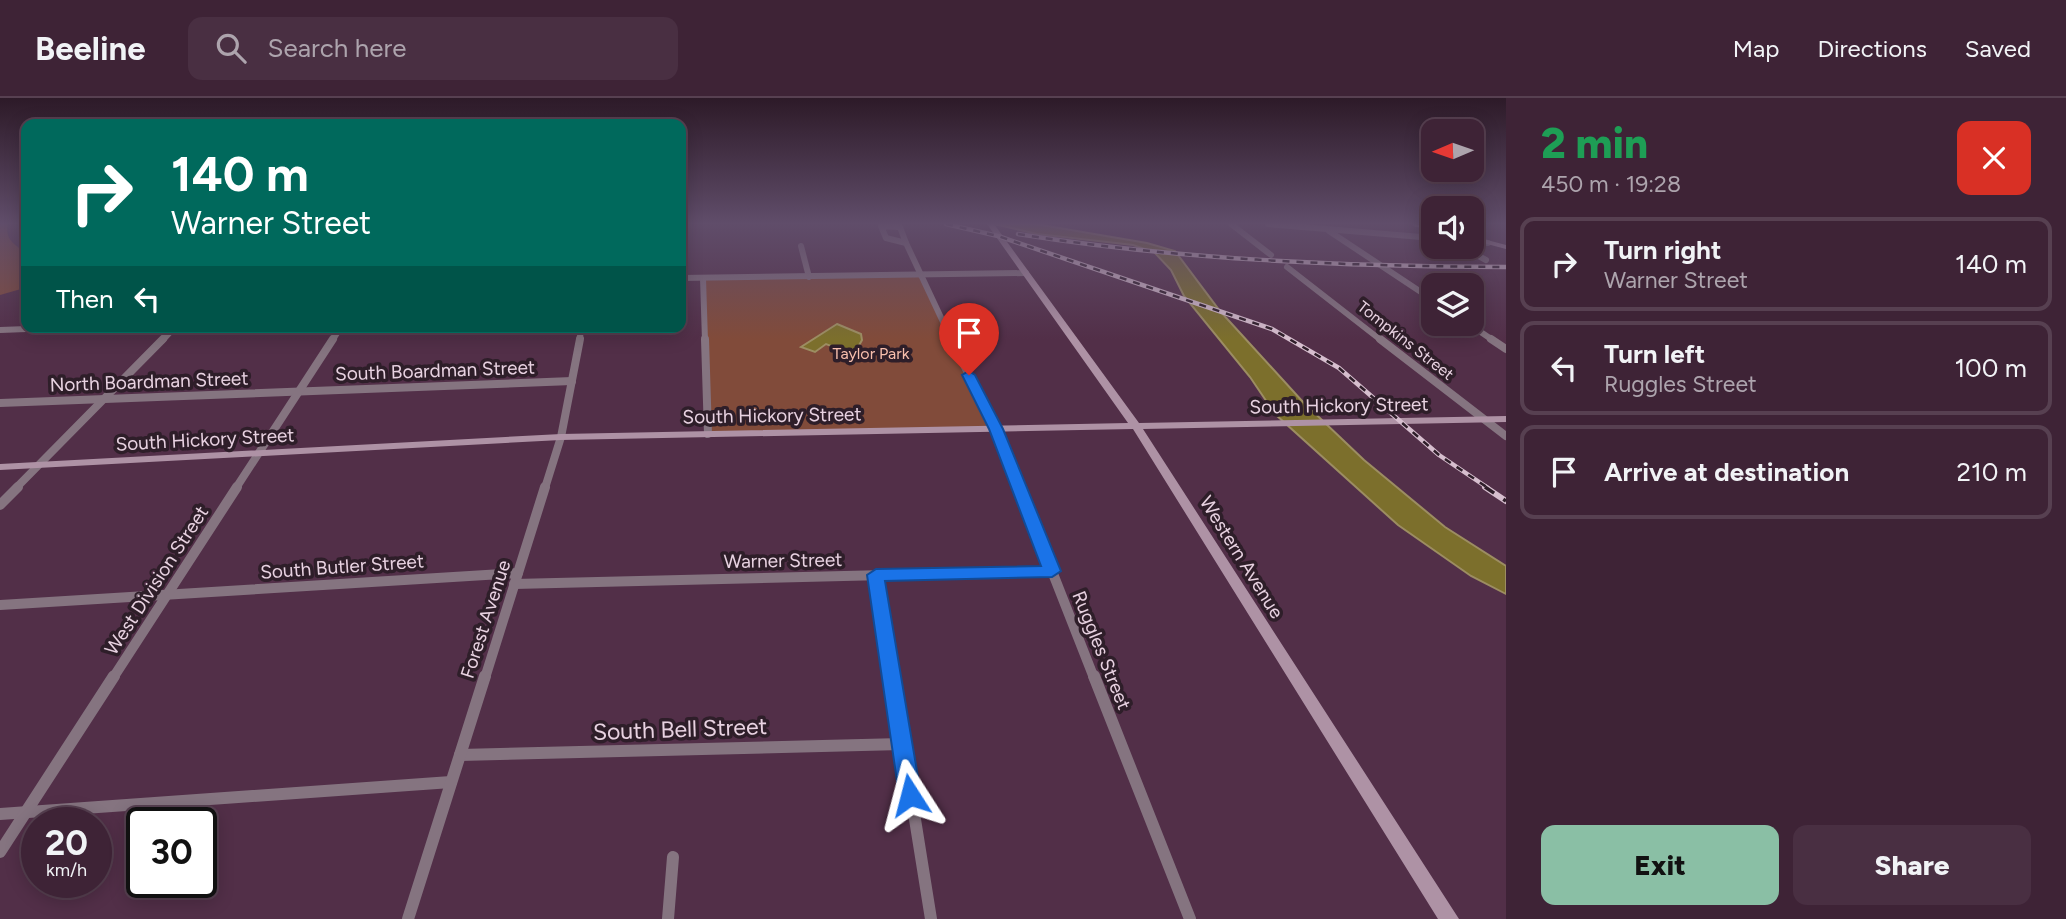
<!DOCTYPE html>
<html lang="en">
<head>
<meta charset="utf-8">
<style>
	:root { --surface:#3e2336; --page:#492f42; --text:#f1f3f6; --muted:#ada4ad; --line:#574051; --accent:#8abfa5 }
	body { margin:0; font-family:Figtree,sans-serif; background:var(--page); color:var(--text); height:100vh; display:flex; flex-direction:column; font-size:26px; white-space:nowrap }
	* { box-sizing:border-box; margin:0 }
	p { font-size:23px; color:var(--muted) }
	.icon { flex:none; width:38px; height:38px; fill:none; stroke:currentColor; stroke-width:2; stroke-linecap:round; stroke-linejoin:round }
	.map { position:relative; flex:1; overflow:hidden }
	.panel { display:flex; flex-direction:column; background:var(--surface); width:560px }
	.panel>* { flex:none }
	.hud { position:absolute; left:21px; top:21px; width:665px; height:214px; border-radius:14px; box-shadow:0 4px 18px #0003,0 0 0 2px var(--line); background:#00695c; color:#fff; overflow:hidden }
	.needle { width:46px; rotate:268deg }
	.buttons { position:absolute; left:1421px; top:21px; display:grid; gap:14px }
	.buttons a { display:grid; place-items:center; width:63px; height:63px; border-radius:14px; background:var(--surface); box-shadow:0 4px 18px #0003,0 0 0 2px var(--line); font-size:35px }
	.speed { position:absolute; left:21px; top:709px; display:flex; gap:14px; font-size:35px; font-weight:700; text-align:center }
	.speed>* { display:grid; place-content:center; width:91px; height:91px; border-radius:50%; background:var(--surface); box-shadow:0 4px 18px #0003,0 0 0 2px var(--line); line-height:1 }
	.speed small { font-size:18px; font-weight:400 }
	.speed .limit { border:4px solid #111; border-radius:10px; background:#fff; color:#111 }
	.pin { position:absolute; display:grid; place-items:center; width:60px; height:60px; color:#fff; margin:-72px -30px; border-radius:50% 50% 50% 0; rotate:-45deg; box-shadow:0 0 7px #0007 }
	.pin .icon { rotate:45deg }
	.me { position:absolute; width:77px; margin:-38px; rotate:351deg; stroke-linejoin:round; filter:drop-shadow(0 0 5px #0008) }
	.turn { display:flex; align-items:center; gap:24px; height:147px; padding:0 35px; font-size:32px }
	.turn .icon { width:91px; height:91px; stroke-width:2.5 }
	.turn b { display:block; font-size:49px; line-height:60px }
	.then { display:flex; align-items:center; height:66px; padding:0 35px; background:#0003; gap:14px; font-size:26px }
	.round { display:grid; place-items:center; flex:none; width:74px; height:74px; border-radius:14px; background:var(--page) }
	.summary { display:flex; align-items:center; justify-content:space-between; height:119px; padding:0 35px }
	h1 { font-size:42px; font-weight:800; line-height:52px; color:#1e9e55 }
	.action { display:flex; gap:14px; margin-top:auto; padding:14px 35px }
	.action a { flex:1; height:80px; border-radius:14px; background:var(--accent); color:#111; font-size:28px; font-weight:800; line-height:80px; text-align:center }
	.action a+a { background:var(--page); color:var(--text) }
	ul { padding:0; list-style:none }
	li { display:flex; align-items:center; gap:21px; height:94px; margin:0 14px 10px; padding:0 21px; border:4px solid var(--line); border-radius:14px }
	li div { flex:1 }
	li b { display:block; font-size:26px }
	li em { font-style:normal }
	header { display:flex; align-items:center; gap:42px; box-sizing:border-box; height:98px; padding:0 35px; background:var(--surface); border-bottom:2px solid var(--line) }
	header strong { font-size:33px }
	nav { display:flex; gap:38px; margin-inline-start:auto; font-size:24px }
	.search { width:490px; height:63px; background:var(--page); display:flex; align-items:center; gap:18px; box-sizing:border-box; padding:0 24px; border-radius:14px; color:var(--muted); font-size:26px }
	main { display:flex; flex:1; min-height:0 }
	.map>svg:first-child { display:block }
	.green { fill:#814b3a }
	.water { fill:#7c6f2c; stroke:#9c8d62; stroke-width:2 }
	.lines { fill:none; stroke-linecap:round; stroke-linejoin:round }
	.street-far3 { stroke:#857480; stroke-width:6 }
	.street-far2 { stroke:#857480; stroke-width:8 }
	.street-far1 { stroke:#857480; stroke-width:10 }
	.street { stroke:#857480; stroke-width:12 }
	.secondary { fill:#ae92a5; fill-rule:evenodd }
	.rail-far1-casing { stroke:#d6bece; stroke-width:4.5 }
	.rail-casing { stroke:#d6bece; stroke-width:6 }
	.rail-far1 { stroke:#2e1e29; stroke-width:2.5; stroke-dasharray:7; stroke-linecap:butt }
	.rail { stroke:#2e1e29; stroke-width:3.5; stroke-dasharray:11; stroke-linecap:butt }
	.route { fill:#1a73e8; stroke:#114b97; stroke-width:2 }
	.labels { text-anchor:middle; stroke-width:7; stroke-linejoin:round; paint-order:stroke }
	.far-street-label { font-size:16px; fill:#e8d2e1; stroke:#2e1e29 }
	.far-park-label { font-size:16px; fill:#f8bfad; stroke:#2e1e29 }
	.street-label { font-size:19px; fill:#e8d2e1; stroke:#2e1e29 }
	.near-street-label { font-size:23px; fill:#e8d2e1; stroke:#2e1e29 }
</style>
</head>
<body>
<header>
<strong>Beeline</strong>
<div class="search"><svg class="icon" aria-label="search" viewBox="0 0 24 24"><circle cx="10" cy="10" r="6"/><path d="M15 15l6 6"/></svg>Search here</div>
<nav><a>Map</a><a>Directions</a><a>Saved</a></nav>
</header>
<main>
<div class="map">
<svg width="1506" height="821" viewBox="0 0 1506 821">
	<rect width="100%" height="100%" fill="#522f48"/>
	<g class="green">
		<path d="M0 126H8C4 141 15 147 26 155V186L21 191 0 197Z"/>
		<polygon points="919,177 996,331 708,336 703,180"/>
	</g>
	<g class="water">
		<polygon points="994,126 1036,126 1147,145 1175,153 1220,213 1303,304 1364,362 1445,429 1506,468 1506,496 1471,478 1398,427 1275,316 1250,279 1184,198 1171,172 1154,154 1133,147 1037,136"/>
		<polygon points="837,226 861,236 862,242 857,251 845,253 826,246 815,254 801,249"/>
	</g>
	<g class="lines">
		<g class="street-far3">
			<polyline points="1231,126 1271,157"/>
			<polyline points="1268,126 1433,140"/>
			<polygon points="881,128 900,129 906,145 886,140"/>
			<polyline points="1329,133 1433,202"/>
			<polyline points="1472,143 1488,145"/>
			<polyline points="906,145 952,243"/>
			<polyline points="801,148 809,179"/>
			<polyline points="1462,149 1486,162"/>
			<polyline points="1287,169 1382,243"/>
			<polyline points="681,180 1026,175"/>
			<polyline points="703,180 705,243"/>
			<polyline points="1469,226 1494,243"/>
			<polyline points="0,232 80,229"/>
			<polyline points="162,243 175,229"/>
			<polyline points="332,243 341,229"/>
			<polyline points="579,243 582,229"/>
		</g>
		<g class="street-far2">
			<polyline points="705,241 708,336"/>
			<polyline points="951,241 996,331 1019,390"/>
			<polyline points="1380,241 1506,338"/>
			<polyline points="1491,241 1506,251"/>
			<polyline points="0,305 572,283"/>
			<polyline points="16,390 163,241"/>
			<polyline points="236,390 333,241"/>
			<polyline points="545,390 561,339 580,241"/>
		</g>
		<g class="street-far1">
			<polyline points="1019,389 1094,580"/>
			<polyline points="0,407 18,389"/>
			<polyline points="876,477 892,580"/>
			<polyline points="514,486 1052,473"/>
			<polyline points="0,507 518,475"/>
			<polyline points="113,580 237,389"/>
			<polyline points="485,580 545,389"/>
		</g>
		<g class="street">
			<polyline points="892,578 931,821"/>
			<polyline points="1094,578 1190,821"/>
			<polyline points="460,657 902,646"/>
			<polyline points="0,716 451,684"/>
			<polyline points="0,754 114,578"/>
			<polyline points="408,821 485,578"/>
			<polyline points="668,821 673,759"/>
		</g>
		<g class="secondary">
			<polygon points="987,126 994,126 1139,325 1506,318 1506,324 1143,331 1459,821 1438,821 1133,331 561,342 0,372 0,366 561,336 1128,325"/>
			<polygon points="1413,126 1433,129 1433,133 1413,128"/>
			<polygon points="1472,138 1506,147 1506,151 1472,142"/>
		</g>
		<g class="rail-far1-casing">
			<g id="rail-far1">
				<polyline points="946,126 998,138 1272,231 1339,270 1439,357 1488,390"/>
				<path d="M1018 136C1180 162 1342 168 1506 169"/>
			</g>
		</g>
		<g class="rail-casing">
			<polyline id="rail" points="1485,389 1506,403"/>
		</g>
		<use href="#rail-far1" class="rail-far1"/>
		<use href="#rail" class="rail"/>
	</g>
	<linearGradient id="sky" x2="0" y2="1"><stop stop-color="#2d1a28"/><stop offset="0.52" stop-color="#604d6a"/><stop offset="1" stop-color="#604d6a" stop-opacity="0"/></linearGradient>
	<rect width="1506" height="241" fill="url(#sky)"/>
	<polygon class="route" points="969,273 975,277 1003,331 1061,473 1052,479 885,483 921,697 918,704 910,707 902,704 899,697 867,477 876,471 1041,468 989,331 962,277"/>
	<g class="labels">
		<g class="far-street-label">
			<text transform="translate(1406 242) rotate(38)" y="6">Tompkins Street</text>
		</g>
		<g class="far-park-label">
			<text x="871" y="261">Taylor Park</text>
		</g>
		<g class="street-label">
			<text transform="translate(435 272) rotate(-2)" y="7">South Boardman Street</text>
			<text transform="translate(149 283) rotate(-2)" y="7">North Boardman Street</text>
			<text transform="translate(1339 307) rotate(-1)" y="7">South Hickory Street</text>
			<text transform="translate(772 317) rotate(-1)" y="7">South Hickory Street</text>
			<text transform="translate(205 341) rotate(-3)" y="7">South Hickory Street</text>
			<text transform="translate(1242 459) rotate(58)" y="7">Western Avenue</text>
			<text transform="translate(783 462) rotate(-1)" y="7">Warner Street</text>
			<text transform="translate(342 468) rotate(-4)" y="7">South Butler Street</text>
			<text transform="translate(156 482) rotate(-57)" y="7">West Division Street</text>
			<text transform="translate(485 521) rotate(-72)" y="7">Forest Avenue</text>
			<text transform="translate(1102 552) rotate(68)" y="7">Ruggles Street</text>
		</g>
		<g class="near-street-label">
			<text transform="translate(680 631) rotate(-2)" y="8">South Bell Street</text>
		</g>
	</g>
</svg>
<div class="buttons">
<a><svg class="needle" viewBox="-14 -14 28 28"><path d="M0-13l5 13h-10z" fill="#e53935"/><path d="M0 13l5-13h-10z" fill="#ada4ad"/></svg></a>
<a><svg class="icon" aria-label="sound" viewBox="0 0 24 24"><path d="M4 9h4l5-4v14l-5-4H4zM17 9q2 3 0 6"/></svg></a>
<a><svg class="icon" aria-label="layers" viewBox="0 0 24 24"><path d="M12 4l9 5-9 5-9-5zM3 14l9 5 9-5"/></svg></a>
</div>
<div class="speed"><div>20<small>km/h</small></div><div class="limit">30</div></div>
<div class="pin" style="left:969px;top:277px;background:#d93025"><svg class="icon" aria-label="arrive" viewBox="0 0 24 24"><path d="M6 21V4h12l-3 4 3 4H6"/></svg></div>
<svg class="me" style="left:910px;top:697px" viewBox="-20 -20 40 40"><path d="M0-17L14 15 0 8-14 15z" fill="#1a73e8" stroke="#fff" stroke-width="4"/></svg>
<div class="hud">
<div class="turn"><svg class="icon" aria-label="right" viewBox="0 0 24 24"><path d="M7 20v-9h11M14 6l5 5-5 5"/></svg><div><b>140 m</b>Warner Street</div></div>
<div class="then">Then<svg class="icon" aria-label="left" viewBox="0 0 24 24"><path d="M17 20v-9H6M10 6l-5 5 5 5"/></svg></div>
</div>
</div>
<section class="panel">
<div class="summary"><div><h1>2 min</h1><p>450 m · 19:28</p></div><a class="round" style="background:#d93025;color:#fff"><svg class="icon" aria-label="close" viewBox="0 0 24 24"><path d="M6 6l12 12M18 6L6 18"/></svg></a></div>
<ul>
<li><svg class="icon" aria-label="right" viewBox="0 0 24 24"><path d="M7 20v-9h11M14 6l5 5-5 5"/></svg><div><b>Turn right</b><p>Warner Street</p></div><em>140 m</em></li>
<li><svg class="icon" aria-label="left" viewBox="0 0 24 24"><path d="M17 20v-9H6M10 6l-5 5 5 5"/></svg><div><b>Turn left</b><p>Ruggles Street</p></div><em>100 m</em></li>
<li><svg class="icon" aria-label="arrive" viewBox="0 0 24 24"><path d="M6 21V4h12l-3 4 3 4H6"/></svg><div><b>Arrive at destination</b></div><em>210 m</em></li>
</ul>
<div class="action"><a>Exit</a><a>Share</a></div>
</section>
</main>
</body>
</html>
